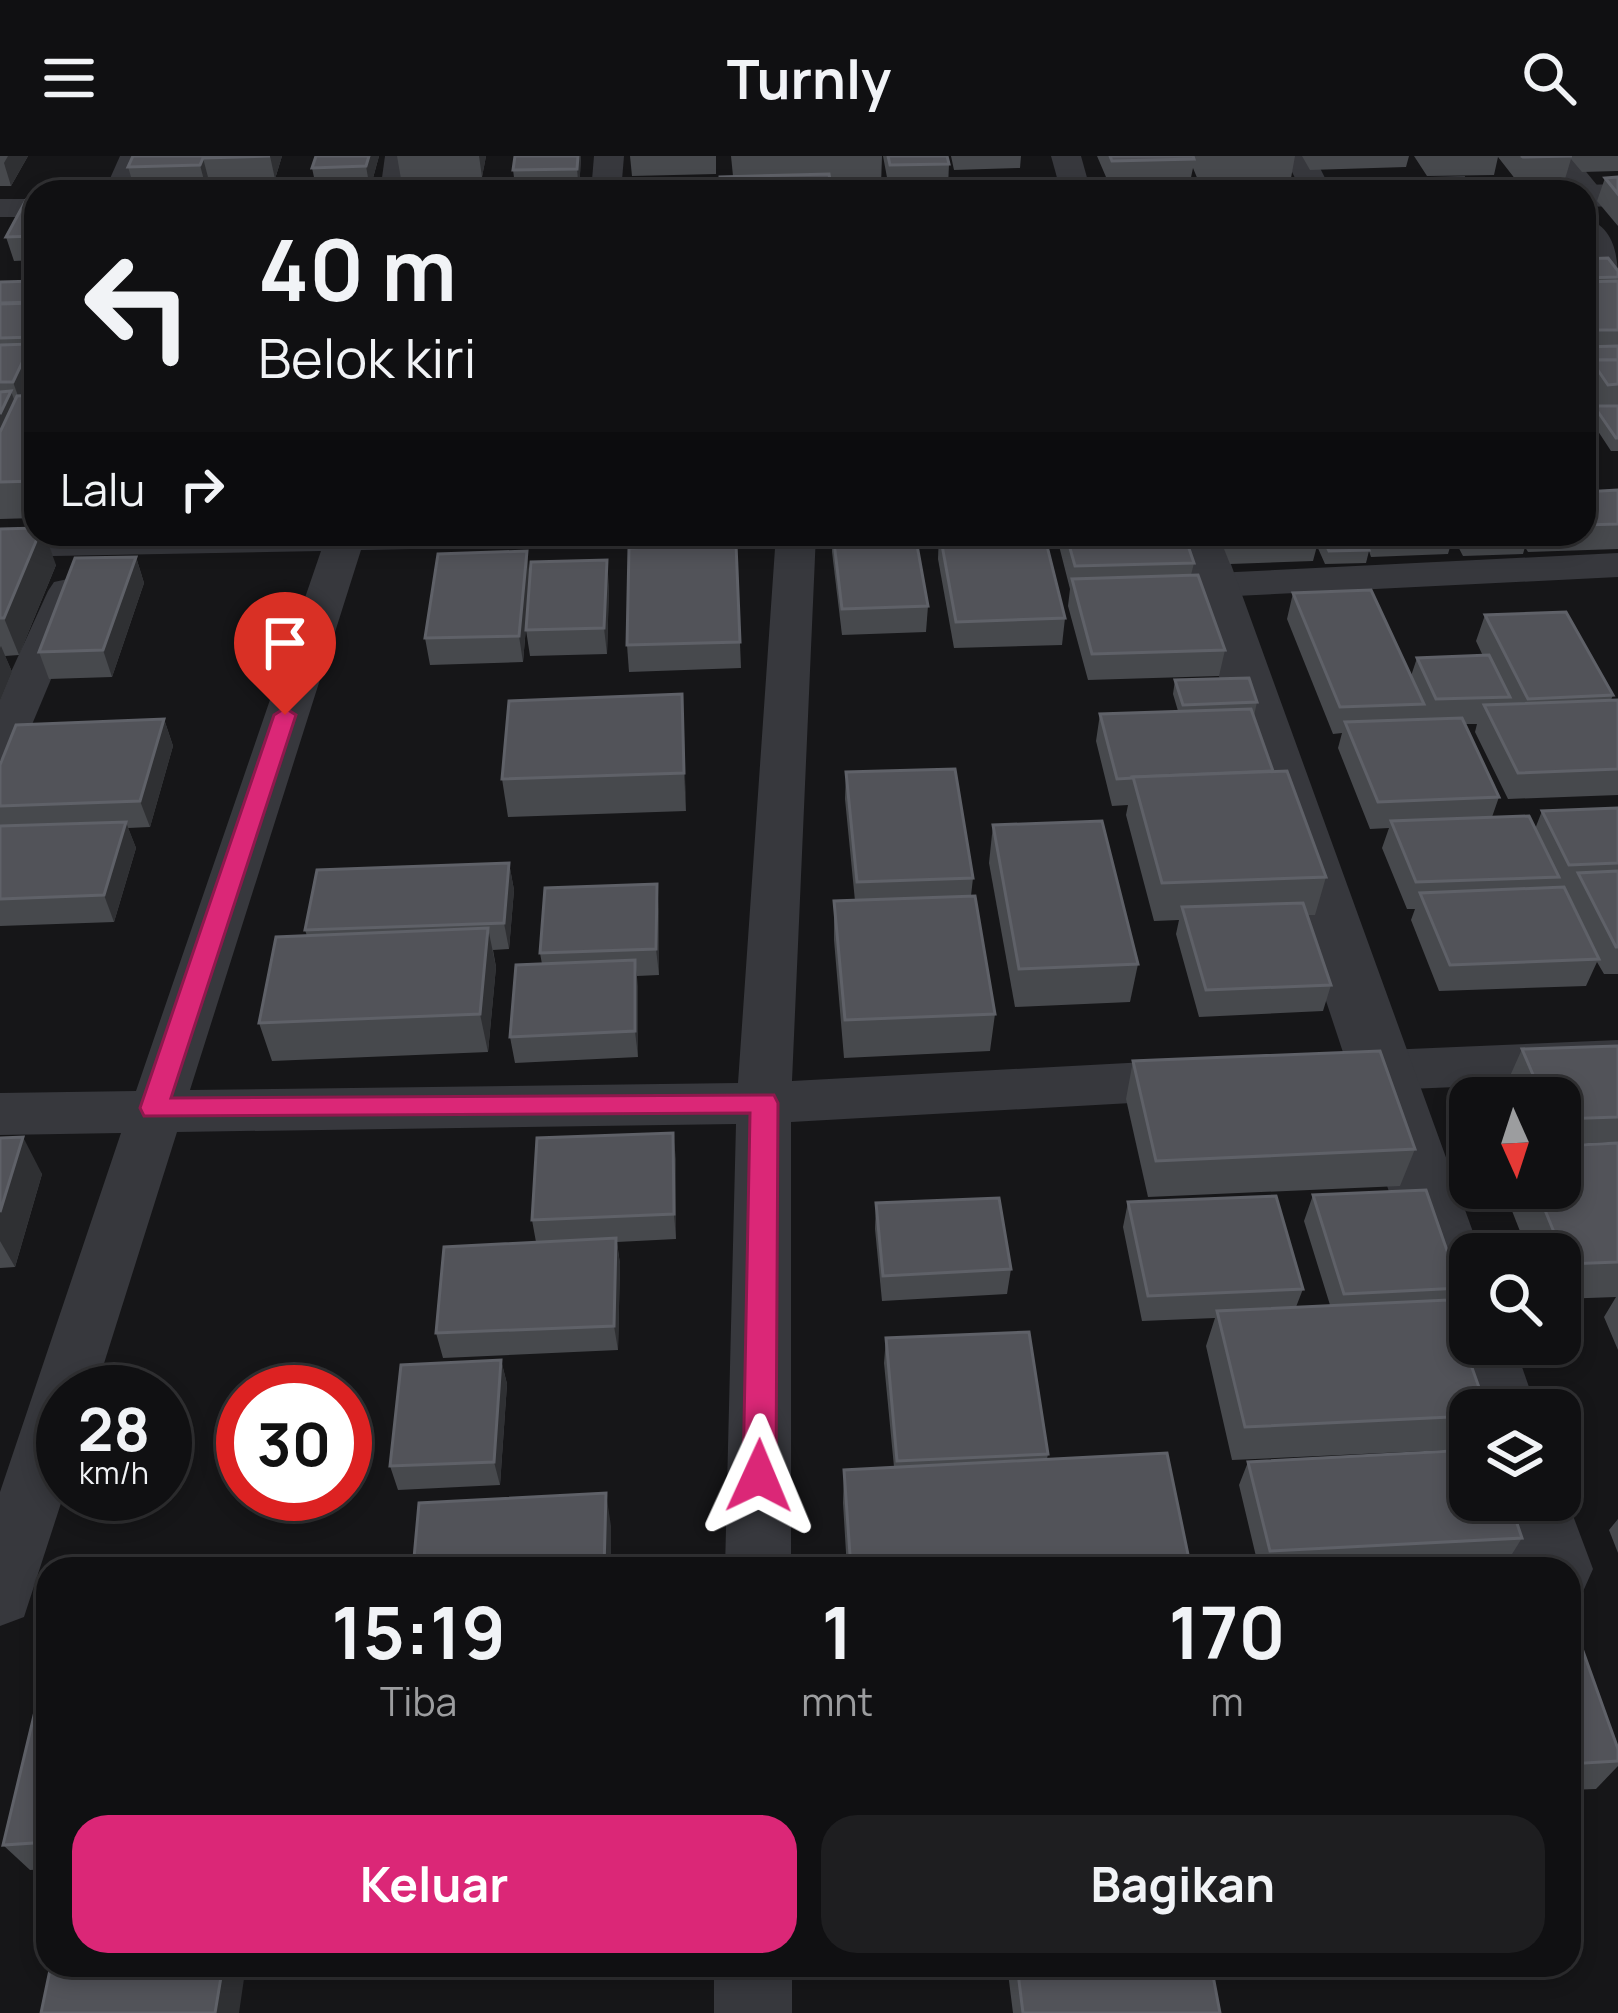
<!DOCTYPE html>
<html lang="id">
<head>
<meta charset="utf-8">
<style>
	:root { --surface:#101012; --page:#1e1e20; --text:#f1f3f6; --muted:#9c9d9f; --line:#303032; --accent:#db2777 }
	body { margin:0; font-family:Manrope,sans-serif; background:var(--page); color:var(--text); height:100vh; display:flex; flex-direction:column; font-size:45px; white-space:nowrap }
	* { box-sizing:border-box; margin:0 }
	p { font-size:39px; color:var(--muted) }
	.icon { flex:none; width:66px; height:66px; fill:none; stroke:currentColor; stroke-width:2; stroke-linecap:round; stroke-linejoin:round }
	.map { position:relative; flex:1; overflow:hidden }
	.drawer { position:absolute; left:36px; top:1401px; width:1545px; height:420px; display:flex; flex-direction:column; background:var(--surface); border-radius:36px; box-shadow:0 6px 18px #0003,0 0 0 3px var(--line) }
	.drawer>* { flex:none }
	.banner { position:absolute; left:24px; top:24px; width:1572px; height:366px; border-radius:36px; box-shadow:0 6px 18px #0003,0 0 0 3px var(--line); background:#101012; color:var(--text); overflow:hidden }
	.needle { width:78px; rotate:177deg }
	.fabs { position:absolute; left:1449px; top:921px; display:grid; gap:24px }
	.fabs a { display:grid; place-items:center; width:132px; height:132px; border-radius:24px; background:var(--surface); box-shadow:0 6px 18px #0003,0 0 0 3px var(--line); font-size:60px }
	.speed { position:absolute; left:36px; top:1209px; display:flex; gap:24px; font-size:60px; font-weight:700; text-align:center }
	.speed>* { display:grid; place-content:center; width:156px; height:156px; border-radius:50%; background:var(--surface); box-shadow:0 6px 18px #0003,0 0 0 3px var(--line); line-height:1 }
	.speed small { font-size:30px; font-weight:400 }
	.speed .limit { border:18px solid #d22; background:#fff; color:#111 }
	.pin { position:absolute; display:grid; place-items:center; width:102px; height:102px; color:#fff; margin:-123px -51px; border-radius:50% 50% 50% 0; rotate:-45deg; box-shadow:0 0 12px #0007 }
	.pin .icon { rotate:45deg }
	.me { position:absolute; width:132px; margin:-66px; rotate:1deg; stroke-linejoin:round; filter:drop-shadow(0 0 9px #0008) }
	.turn { display:flex; align-items:center; gap:42px; height:252px; padding:0 36px; font-size:54px }
	.turn .icon { width:156px; height:156px; stroke-width:2.5 }
	.turn b { display:block; font-size:84px; line-height:102px }
	.then { display:flex; align-items:center; height:114px; padding:0 36px; background:#0003; gap:24px; font-size:45px }
	.eta { display:flex; justify-content:space-evenly; align-items:center; height:204px; text-align:center }
	.eta b { font-size:72px; font-weight:700; line-height:84px }
	.button { display:flex; gap:24px; margin-top:auto; padding:24px 36px }
	.button a { flex:1; height:138px; border-radius:36px; background:var(--accent); color:#fff; font-size:48px; font-weight:700; line-height:138px; text-align:center }
	.button a+a { background:var(--page); color:var(--text) }
	header { display:flex; justify-content:space-between; align-items:center; height:156px; padding:0 36px; background:var(--surface); font-size:54px; font-weight:700 }
	.map>svg:first-child { display:block }
	.lines { fill:none; stroke-linecap:round; stroke-linejoin:round }
	.minor { fill:#37383d; fill-rule:evenodd }
	.tertiary { fill:#37383d; fill-rule:evenodd }
	.wall { fill:#47494d }
	.shaded-wall { fill:#2f3033 }
	.building { fill:#525359; stroke:#5f6168; stroke-width:3 }
	.route { fill:#db2777; stroke:#8e194d; stroke-width:3 }
</style>
</head>
<body>
<header><svg class="icon" aria-label="menu" viewBox="0 0 24 24"><path d="M4 6h16M4 12h16M4 18h16"/></svg>Turnly<svg class="icon" aria-label="search" viewBox="0 0 24 24"><circle cx="10" cy="10" r="6"/><path d="M15 15l6 6"/></svg></header>
<div class="map">
<svg width="1618" height="1857" viewBox="0 0 1618 1857">
	<rect width="100%" height="100%" fill="#161618"/>
	<g class="lines">
		<g class="minor">
			<polygon points="120,0 150,0 134,36 104,36"/>
			<polygon points="385,0 415,0 410,36 380,36"/>
			<polygon points="594,0 624,0 621,36 591,36"/>
			<polygon points="1051,0 1081,0 1091,36 1061,36"/>
			<polygon points="1284,0 1314,0 1332,36 1302,36"/>
			<polygon points="1542,0 1573,0 1606,40 1602,46 1584,47 1584,36 1571,36"/>
			<rect x="0" y="43" width="36" height="18"/>
			<path d="M1584 62C1613 69 1618 98 1618 124 1589 117 1584 87 1584 62Z"/>
			<polygon points="0,377 586,378 580,386 566,390 361,394 190,934 738,927 776,378 816,378 792,925 1202,903 1221,909 1229,923 1221,937 1202,943 791,966 791,1413 725,1413 736,968 177,976 95,1236 63,1236 64,1338 24,1461 0,1470 0,1336 121,977 0,979 0,937 136,935 321,395 0,401"/>
			<polygon points="1618,397 1618,421 1215,441 1201,438 1195,429 1201,420 1215,417"/>
			<polygon points="68,423 82,426 88,435 23,590 16,600 0,604 0,540 48,435 54,426"/>
			<polygon points="1618,884 1618,924 1339,936 1320,930 1312,916 1320,902 1339,896"/>
			<rect x="714" y="1809" width="78" height="48"/>
		</g>
		<g class="tertiary">
			<polygon points="1618,28 1618,50 1584,51 1584,36 1568,36 1584,29"/>
			<polygon points="1172,378 1220,378 1481,1098 1470,1098 1470,1188 1514,1188 1537,1254 1470,1254 1470,1274 1461,1254"/>
			<polygon points="1560,1325 1593,1413 1581,1440 1569,1445 1569,1413 1511,1413 1489,1344 1560,1344"/>
		</g>
	</g>
	<g class="wall">
		<polygon points="0,0 28,0 11,30 0,30"/>
		<polygon points="133,0 282,0 275,23 209,25 206,32 135,34 128,11"/>
		<polygon points="316,0 379,0 370,33 317,35 312,12"/>
		<polygon points="397,0 486,0 482,21 401,23"/>
		<polygon points="515,0 581,0 579,36 516,36 513,14"/>
		<polygon points="630,0 716,0 716,18 632,20"/>
		<polygon points="731,0 882,0 881,29 831,30 733,20"/>
		<polygon points="883,0 947,0 949,8 948,31 889,32"/>
		<polygon points="951,0 1021,0 1020,12 954,14"/>
		<polygon points="1097,0 1295,0 1291,22 1198,24 1193,12 1190,26 1109,28"/>
		<polygon points="1302,0 1409,0 1406,11 1310,14"/>
		<polygon points="1414,0 1618,0 1618,15 1582,16 1571,3 1565,23 1516,24 1498,1 1494,19 1427,20"/>
		<polygon points="1618,21 1618,70 1597,45 1605,22"/>
		<polygon points="1397,23 1474,36 1340,36 1343,24 1395,34"/>
		<polygon points="36,44 36,104 14,105 6,81"/>
		<polygon points="1584,61 1592,71 1585,93 1592,103 1618,115 1618,295 1611,295 1590,263 1594,250 1597,250 1584,232"/>
		<polygon points="36,125 36,221 27,240 36,239 36,362 0,363 0,126"/>
		<polygon points="1618,334 1618,393 1528,396 1525,391 1523,398 1463,400 1453,381 1448,398 1371,401 1369,395 1366,407 1325,408 1317,390 1313,405 1230,408 1218,378 1584,378 1584,336"/>
		<polygon points="0,373 56,409 19,499 5,500 12,516 0,545"/>
		<polygon points="832,378 915,378 928,450 926,476 842,479 832,396"/>
		<polygon points="939,378 1065,462 1062,489 954,492 938,403"/>
		<polygon points="1056,378 1184,378 1194,407 1191,419 1225,494 1219,520 1088,524 1068,450 1070,433"/>
		<polygon points="736,388 741,512 629,516 627,489"/>
		<polygon points="136,401 144,427 112,521 49,523 39,496"/>
		<polygon points="530,421 609,430 607,498 530,500 526,474 530,425 523,506 430,509 425,482"/>
		<polygon points="1293,437 1411,520 1417,502 1483,500 1476,485 1485,459 1613,539 1611,544 1618,544 1618,639 1508,643 1475,576 1477,568 1465,568 1499,641 1492,661 1535,673 1542,655 1618,652 1618,818 1604,818 1597,806 1586,830 1439,835 1411,764 1415,753 1407,753 1382,692 1389,672 1370,673 1338,592 1342,577 1333,578 1287,463"/>
		<polygon points="1175,524 1257,546 1254,560 1273,615 1326,721 1315,759 1308,759 1331,829 1323,855 1199,861 1176,778 1179,764 1154,765 1126,659 1128,649 1112,650 1096,585 1100,558 1178,555 1173,538"/>
		<polygon points="682,538 686,655 508,661 502,623"/>
		<polygon points="164,563 173,590 150,671 128,672 136,692 114,766 0,770 0,609"/>
		<polygon points="846,616 973,722 971,740 995,858 990,895 844,902 834,784 834,745 855,745 845,643"/>
		<polygon points="993,669 1138,808 1130,846 1015,851 989,707"/>
		<polygon points="509,707 514,734 509,793 493,794 496,811 488,896 272,905 259,867 307,780 305,774"/>
		<polygon points="659,755 659,819 637,820 638,901 515,907 510,881 542,808 540,797"/>
		<polygon points="1618,890 1618,986 1560,988 1560,942 1519,942 1510,920 1522,893"/>
		<polygon points="1133,905 1415,993 1400,1030 1148,1041 1126,943"/>
		<polygon points="0,982 42,1018 15,1111 0,1112"/>
		<polygon points="1618,987 1618,1194 1604,1161 1616,1141 1560,1143 1560,1098 1529,1098 1503,1032 1560,1032"/>
		<polygon points="676,1003 676,1083 617,1086 620,1108 618,1194 443,1202 436,1177 536,1086 532,1064"/>
		<polygon points="1313,1039 1460,1132 1451,1152 1470,1260 1470,1293 1232,1304 1206,1190 1215,1162 1142,1165 1123,1071 1128,1046 1303,1133 1296,1151 1330,1149 1304,1065"/>
		<polygon points="876,1047 1011,1113 1007,1138 882,1145 875,1073"/>
		<polygon points="886,1182 1048,1298 1047,1303 1191,1413 847,1413 843,1347 844,1314 894,1311 884,1207"/>
		<polygon points="501,1204 507,1228 500,1329 398,1334 390,1310"/>
		<polygon points="1248,1306 1522,1382 1509,1403 1554,1413 1259,1413 1239,1329"/>
		<polygon points="1618,1363 1618,1397 1609,1374"/>
		<polygon points="1569,1456 1618,1593 1618,1610 1596,1633 1569,1634"/>
		<polygon points="48,1501 48,1713 30,1714 3,1689"/>
		<polygon points="1007,1809 1211,1809 1220,1857 1013,1857"/>
	</g>
	<g class="shaded-wall">
		<polygon points="8,0 28,0 11,30 4,7"/>
		<polygon points="270,0 282,0 275,23"/>
		<polygon points="369,0 379,0 370,33 366,10"/>
		<polygon points="479,0 486,0 482,21"/>
		<polygon points="578,0 581,0 579,36 577,13"/>
		<polygon points="203,2 209,25 206,32 200,9"/>
		<polygon points="31,188 36,203 36,221 22,251 13,226"/>
		<polygon points="11,235 20,261 6,289 0,272 0,258"/>
		<polygon points="39,378 45,378 56,409 19,499 4,462"/>
		<polygon points="527,395 530,422 523,506 519,480"/>
		<polygon points="136,401 144,427 112,521 103,494"/>
		<polygon points="607,404 609,430 607,498 604,472"/>
		<polygon points="1,490 12,516 0,545 0,492"/>
		<polygon points="682,538 684,577 686,655 684,617"/>
		<polygon points="164,563 173,590 150,671 140,645"/>
		<polygon points="126,666 136,692 114,766 104,739"/>
		<polygon points="509,707 514,734 509,793 504,767"/>
		<polygon points="657,728 659,755 659,819 656,793"/>
		<polygon points="488,772 496,811 488,896 480,858"/>
		<polygon points="635,804 638,830 638,901 635,875"/>
		<polygon points="673,977 676,1003 676,1083 674,1058"/>
		<polygon points="23,981 42,1018 15,1111 0,1085 0,1056"/>
		<polygon points="616,1082 620,1108 618,1194 614,1170"/>
		<polygon points="501,1204 507,1228 500,1329 494,1306"/>
		<polygon points="606,1337 611,1370 611,1413 604,1413"/>
		<polygon points="223,1809 246,1809 239,1857 215,1857"/>
	</g>
	<g class="building">
		<polygon points="133,0 270,0 203,2 200,9 128,11"/>
		<polygon points="316,0 369,0 366,10 312,12"/>
		<polygon points="515,0 578,0 577,13 513,14"/>
		<polygon points="888,0 947,0 949,8 890,9"/>
		<polygon points="1110,0 1193,0 1194,3 1112,5"/>
		<polygon points="1521,0 1572,0 1523,1"/>
		<polygon points="829,18 832,36 720,36 720,21"/>
		<polygon points="1618,21 1618,38 1605,22"/>
		<polygon points="1464,22 1474,36 1406,36 1397,23"/>
		<polygon points="1387,23 1396,36 1350,36 1343,24"/>
		<polygon points="26,44 36,44 36,80 6,81"/>
		<polygon points="1584,92 1592,103 1584,103"/>
		<polygon points="1608,102 1618,115 1618,121 1584,122 1584,103"/>
		<polygon points="36,125 36,146 0,147 0,126"/>
		<polygon points="1618,125 1618,174 1584,174 1584,126"/>
		<polygon points="36,147 35,181 0,182 0,148"/>
		<polygon points="31,188 13,226 0,226 0,189"/>
		<polygon points="1618,190 1618,204 1591,204 1588,213 1584,213 1584,191"/>
		<polygon points="1591,204 1618,204 1618,228 1608,229"/>
		<polygon points="11,235 0,258 0,236"/>
		<polygon points="36,239 36,325 0,326 0,276 17,240"/>
		<polygon points="1594,250 1618,250 1618,282 1616,282"/>
		<polygon points="1618,334 1618,368 1584,369 1584,336"/>
		<polygon points="36,372 36,378 39,378 4,462 0,462 0,373"/>
		<polygon points="833,378 915,378 928,450 842,453"/>
		<polygon points="940,378 1044,378 1065,462 956,466"/>
		<polygon points="1066,378 1184,378 1194,407 1075,410"/>
		<polygon points="1234,378 1319,378 1319,379 1235,382"/>
		<polygon points="1321,378 1362,378 1369,394 1329,395"/>
		<polygon points="1463,378 1523,378 1527,385 1468,387"/>
		<polygon points="736,388 740,486 627,489 629,392"/>
		<polygon points="527,395 519,480 425,482 438,398"/>
		<polygon points="136,401 103,494 39,496 75,402"/>
		<polygon points="607,404 604,472 526,474 531,406"/>
		<polygon points="1198,419 1225,494 1092,498 1072,423"/>
		<polygon points="1371,434 1424,548 1340,551 1293,437"/>
		<polygon points="1566,456 1613,539 1528,543 1485,459"/>
		<polygon points="1489,499 1510,541 1436,543 1417,502"/>
		<polygon points="1249,522 1257,546 1183,549 1175,524"/>
		<polygon points="682,538 684,617 502,623 509,545"/>
		<polygon points="1618,544 1618,613 1518,617 1484,549"/>
		<polygon points="1251,553 1273,615 1133,621 1134,622 1117,623 1100,558"/>
		<polygon points="1462,562 1499,641 1378,646 1345,566"/>
		<polygon points="164,563 140,645 0,650 0,609 16,569"/>
		<polygon points="955,613 973,722 857,726 846,616"/>
		<polygon points="1287,615 1326,721 1162,727 1133,621"/>
		<polygon points="1618,652 1618,707 1569,709 1542,655"/>
		<polygon points="1529,660 1559,721 1416,726 1391,665"/>
		<polygon points="1102,665 1138,808 1019,813 993,669"/>
		<polygon points="126,666 104,739 0,743 0,670"/>
		<polygon points="509,707 504,767 305,774 317,714"/>
		<polygon points="1618,715 1618,791 1616,791 1578,717"/>
		<polygon points="657,728 656,793 540,797 545,732"/>
		<polygon points="1564,731 1599,803 1450,809 1420,737"/>
		<polygon points="975,740 995,858 845,864 834,745"/>
		<polygon points="1303,747 1331,829 1206,834 1182,751"/>
		<polygon points="488,772 480,858 259,867 276,781"/>
		<polygon points="635,804 635,875 510,881 516,809"/>
		<polygon points="1618,890 1618,961 1560,963 1560,942 1543,942 1522,893"/>
		<polygon points="1380,895 1415,993 1156,1005 1133,905"/>
		<polygon points="673,977 674,1058 532,1064 537,982"/>
		<polygon points="23,981 0,1056 0,982"/>
		<polygon points="1618,987 1618,1106 1567,1108 1536,1032 1560,1032 1560,990"/>
		<polygon points="1426,1034 1460,1132 1344,1138 1313,1039"/>
		<polygon points="1276,1040 1303,1133 1148,1140 1128,1046"/>
		<polygon points="999,1042 1011,1113 883,1120 876,1047"/>
		<polygon points="616,1082 614,1170 436,1177 444,1091"/>
		<polygon points="1448,1144 1487,1254 1470,1254 1470,1260 1245,1271 1217,1155"/>
		<polygon points="1029,1176 1048,1298 897,1305 886,1182"/>
		<polygon points="501,1204 494,1306 390,1310 401,1209"/>
		<polygon points="1470,1294 1470,1344 1509,1344 1522,1382 1270,1395 1248,1306"/>
		<polygon points="1167,1297 1191,1413 851,1413 844,1314"/>
		<polygon points="606,1337 604,1413 413,1413 419,1347"/>
		<polygon points="1549,1401 1554,1413 1323,1413"/>
		<polygon points="1569,1456 1618,1593 1618,1605 1569,1608"/>
		<polygon points="48,1501 48,1686 3,1689"/>
		<polygon points="51,1809 223,1809 215,1857 41,1857"/>
		<polygon points="1017,1809 1211,1809 1220,1857 1023,1857"/>
	</g>
	<polygon class="route" points="285,552 296,559 171,942 774,939 778,947 776,1320 771,1330 759,1334 748,1330 743,1320 750,957 144,960 140,952 274,559"/>
</svg>
<div class="fabs">
<a><svg class="needle" viewBox="-14 -14 28 28"><path d="M0-13l5 13h-10z" fill="#e53935"/><path d="M0 13l5-13h-10z" fill="#9c9d9f"/></svg></a>
<a><svg class="icon" aria-label="search" viewBox="0 0 24 24"><circle cx="10" cy="10" r="6"/><path d="M15 15l6 6"/></svg></a>
<a><svg class="icon" aria-label="layers" viewBox="0 0 24 24"><path d="M12 4l9 5-9 5-9-5zM3 14l9 5 9-5"/></svg></a>
</div>
<div class="speed"><div>28<small>km/h</small></div><div class="limit">30</div></div>
<div class="pin" style="left:285px;top:559px;background:#d93025"><svg class="icon" aria-label="arrive" viewBox="0 0 24 24"><path d="M6 21V4h12l-3 4 3 4H6"/></svg></div>
<svg class="me" style="left:759px;top:1320px" viewBox="-20 -20 40 40"><path d="M0-17L14 15 0 8-14 15z" fill="#db2777" stroke="#fff" stroke-width="4"/></svg>
<div class="banner">
<div class="turn"><svg class="icon" aria-label="left" viewBox="0 0 24 24"><path d="M17 20v-9H6M10 6l-5 5 5 5"/></svg><div><b>40 m</b>Belok kiri</div></div>
<div class="then">Lalu<svg class="icon" aria-label="right" viewBox="0 0 24 24"><path d="M7 20v-9h11M14 6l5 5-5 5"/></svg></div>
</div>
<section class="drawer">
<div class="eta">
<div><b>15:19</b><p>Tiba</p></div>
<div><b>1</b><p>mnt</p></div>
<div><b>170</b><p>m</p></div>
</div>
<div class="button"><a>Keluar</a><a>Bagikan</a></div>
</section>
</div>
</body>
</html>
